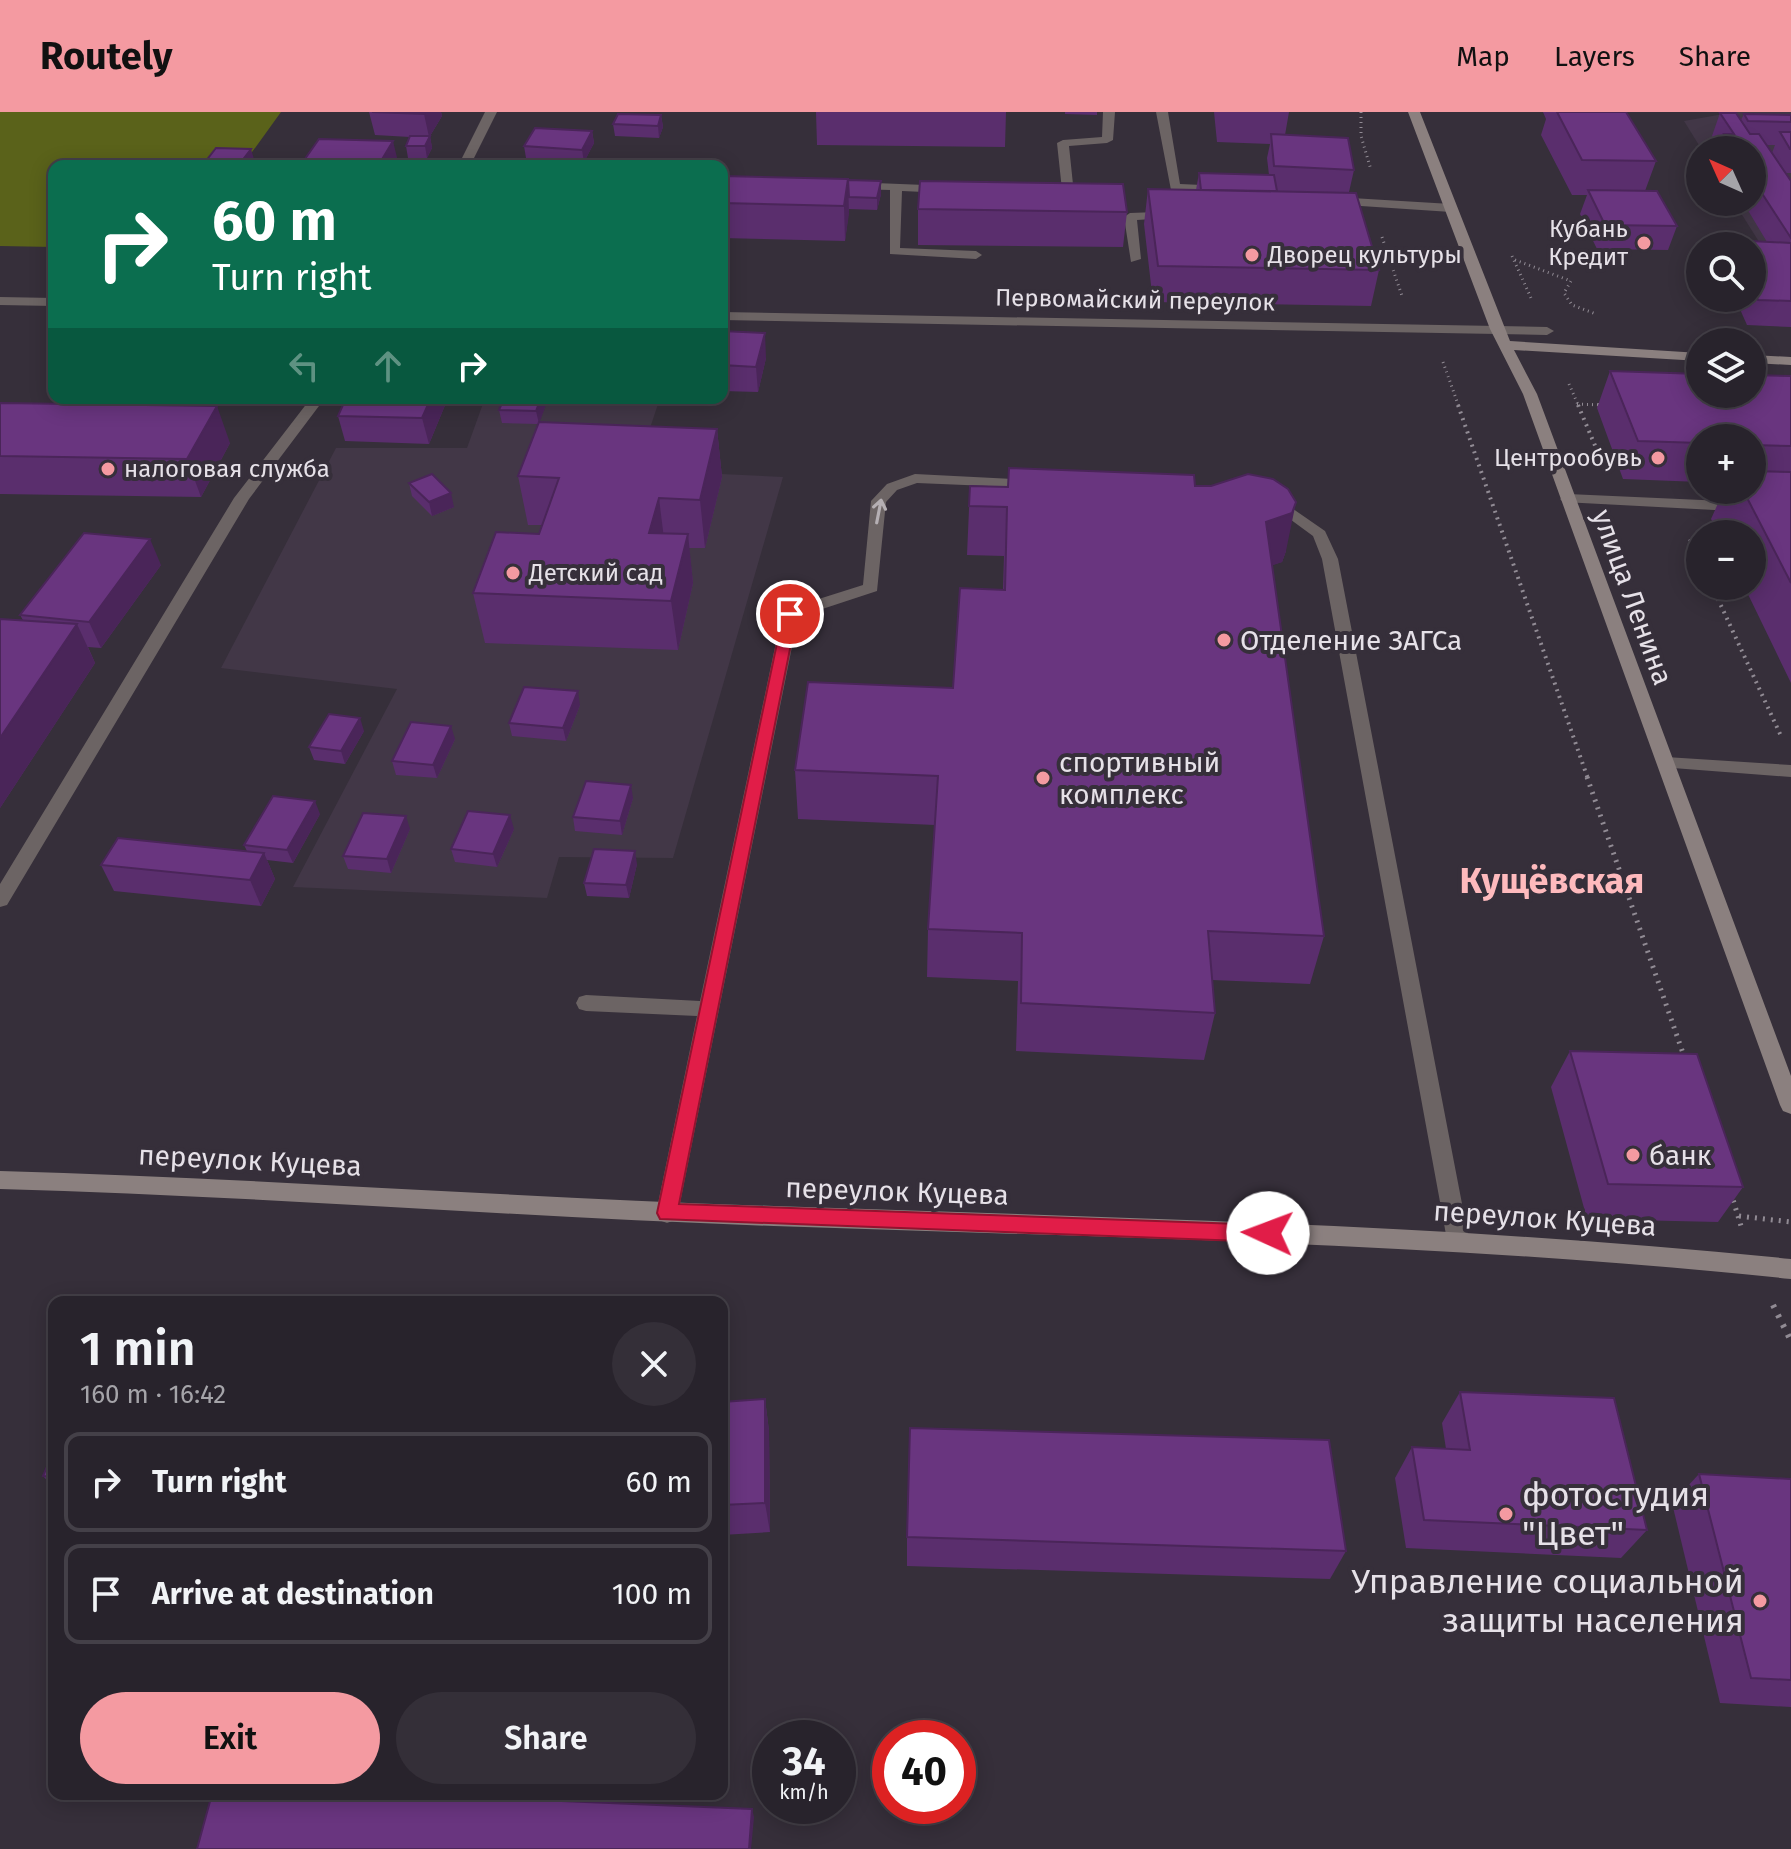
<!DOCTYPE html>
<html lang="en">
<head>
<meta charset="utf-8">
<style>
	:root { --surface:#28232c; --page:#342f38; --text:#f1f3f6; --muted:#a5a4a9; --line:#444048; --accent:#f49aa1 }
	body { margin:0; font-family:"Fira Sans",sans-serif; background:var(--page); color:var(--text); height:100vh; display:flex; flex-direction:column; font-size:30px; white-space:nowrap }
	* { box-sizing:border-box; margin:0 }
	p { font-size:26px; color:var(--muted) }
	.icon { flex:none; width:44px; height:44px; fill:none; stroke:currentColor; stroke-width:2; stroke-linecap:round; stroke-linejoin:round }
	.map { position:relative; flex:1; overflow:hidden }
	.drawer { position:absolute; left:48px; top:1184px; width:680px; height:504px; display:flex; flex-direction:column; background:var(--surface); border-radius:16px; box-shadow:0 4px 20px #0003,0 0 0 2px var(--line) }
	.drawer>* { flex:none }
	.guide { position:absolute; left:48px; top:48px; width:680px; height:244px; border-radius:16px; box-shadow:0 4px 20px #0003,0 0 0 2px var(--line); background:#0b6e4f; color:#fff; overflow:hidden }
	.needle { width:52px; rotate:315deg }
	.buttons { position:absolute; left:1686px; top:24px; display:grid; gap:16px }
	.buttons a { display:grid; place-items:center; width:80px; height:80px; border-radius:50%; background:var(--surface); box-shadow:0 4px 20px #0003,0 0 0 2px var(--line); font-size:40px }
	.speed { position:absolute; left:752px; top:1608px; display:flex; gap:16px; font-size:40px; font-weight:700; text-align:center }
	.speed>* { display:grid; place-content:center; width:104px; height:104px; border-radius:50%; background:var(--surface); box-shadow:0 4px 20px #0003,0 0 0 2px var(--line); line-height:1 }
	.speed small { font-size:20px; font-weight:400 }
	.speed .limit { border:12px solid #d22; background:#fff; color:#111 }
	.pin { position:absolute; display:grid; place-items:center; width:68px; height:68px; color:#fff; margin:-34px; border:4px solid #fff; border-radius:50%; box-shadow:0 2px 8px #0007 }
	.me { position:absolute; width:88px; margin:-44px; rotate:272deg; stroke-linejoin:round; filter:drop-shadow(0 0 6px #0008) }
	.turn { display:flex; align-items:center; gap:28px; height:168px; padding:0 32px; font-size:36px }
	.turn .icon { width:104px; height:104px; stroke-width:2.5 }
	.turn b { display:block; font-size:56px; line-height:68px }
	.lanes { display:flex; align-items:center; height:76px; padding:0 32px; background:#0003; justify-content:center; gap:40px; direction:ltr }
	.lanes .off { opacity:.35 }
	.round { display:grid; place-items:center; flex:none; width:84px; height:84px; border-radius:42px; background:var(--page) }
	.headline { display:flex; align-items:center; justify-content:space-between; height:136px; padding:0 32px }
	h1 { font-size:48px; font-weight:600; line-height:60px }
	.primary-button { display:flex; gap:16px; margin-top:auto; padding:16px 32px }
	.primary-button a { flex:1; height:92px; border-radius:48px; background:var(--accent); color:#111; font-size:32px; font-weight:600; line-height:92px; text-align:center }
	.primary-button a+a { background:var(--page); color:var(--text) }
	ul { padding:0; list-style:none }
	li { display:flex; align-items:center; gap:24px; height:100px; margin:0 16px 12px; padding:0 16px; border:4px solid var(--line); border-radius:16px }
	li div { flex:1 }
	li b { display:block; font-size:30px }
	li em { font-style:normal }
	header { display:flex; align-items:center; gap:48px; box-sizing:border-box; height:112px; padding:0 40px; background:var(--accent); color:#111 }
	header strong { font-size:38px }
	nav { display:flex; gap:44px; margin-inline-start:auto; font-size:28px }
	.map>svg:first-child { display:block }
	.built { fill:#423747 }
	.green { fill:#5a621a }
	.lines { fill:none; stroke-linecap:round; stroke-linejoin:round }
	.path-far3 { stroke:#918b94; stroke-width:3; stroke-dasharray:1 4; stroke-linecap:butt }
	.path-far2 { stroke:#918b94; stroke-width:4; stroke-dasharray:2 5; stroke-linecap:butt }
	.path-far1 { stroke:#918b94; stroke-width:5; stroke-dasharray:2 6; stroke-linecap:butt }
	.path { stroke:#918b94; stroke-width:6; stroke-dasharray:3 8; stroke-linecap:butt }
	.lane { fill:#6c6464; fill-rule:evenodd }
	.street { fill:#6c6464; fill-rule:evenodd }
	.secondary { fill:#8b807f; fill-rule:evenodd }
	.wall { fill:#5a2e6d; fill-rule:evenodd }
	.shaded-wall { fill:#4a2559 }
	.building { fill:#69357f; stroke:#4a2559; stroke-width:2 }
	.oneway { stroke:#b5afb3 }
	.route { fill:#e11d48; stroke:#92132f; stroke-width:2 }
	.poi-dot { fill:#f49aa1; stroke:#362f3a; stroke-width:3 }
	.labels { text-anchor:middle; stroke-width:8; stroke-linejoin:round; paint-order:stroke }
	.far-poi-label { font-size:24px; fill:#e6e1e8; stroke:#362f3a; text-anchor:start }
	.far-street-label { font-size:24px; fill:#e6e1e8; stroke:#362f3a }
	.street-label { font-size:28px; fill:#e6e1e8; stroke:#362f3a }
	.poi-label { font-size:28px; fill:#e6e1e8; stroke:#362f3a; text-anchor:start }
	.near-poi-label { font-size:34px; fill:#e6e1e8; stroke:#362f3a; text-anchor:start }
	.district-label { font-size:36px; font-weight:bold; fill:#febabd; stroke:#362f3a }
</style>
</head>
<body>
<header>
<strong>Routely</strong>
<nav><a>Map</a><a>Layers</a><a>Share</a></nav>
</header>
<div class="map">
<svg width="1791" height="1737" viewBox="0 0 1791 1737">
	<rect width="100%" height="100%" fill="#362f3a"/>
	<g class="built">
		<polygon points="1735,0 1791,0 1791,154 1773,152 1734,90 1752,90 1752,38 1702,38 1684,9"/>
		<polygon points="485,286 660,286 636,358 783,365 673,746 559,745 547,786 293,775 397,577 221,556 336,336 467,336"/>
	</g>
	<polygon class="green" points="0,0 281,0 242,54 54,54 54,135 0,134"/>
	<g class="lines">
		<g class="path-far3">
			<polyline points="1361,0 1361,24 1371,58"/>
			<polyline points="1382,125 1402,184"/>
			<polyline points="1512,144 1531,186"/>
			<polyline points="1515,148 1571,169 1564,181 1572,193 1596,202"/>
			<polyline points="1443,250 1459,295"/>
			<polyline points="1569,272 1579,295"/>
			<polyline points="1577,292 1602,293"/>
		</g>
		<g class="path-far2">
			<polyline points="1458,293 1588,667"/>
			<polyline points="1578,293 1604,355"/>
			<polyline points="1598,293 1602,293"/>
			<polyline points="1690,427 1700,447"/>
			<polyline points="1712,474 1781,624"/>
		</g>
		<g class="path-far1">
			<polyline points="1587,665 1685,947"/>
			<polyline points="1731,1081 1741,1114"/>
			<polyline points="1739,1104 1791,1110"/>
		</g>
		<polyline class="path" points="1773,1193 1791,1229"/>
		<g class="lane">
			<polygon points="1103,0 1115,0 1113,28 1107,31 1069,34 1074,82 1068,86 1050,84 1050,78 1062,78 1057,31 1063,28 1102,25"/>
			<polygon points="1156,0 1168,0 1180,72 1224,74 1230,78 1228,81 1171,78"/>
			<polygon points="850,70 950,74 952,77 946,81 902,79 900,136 976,139 982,143 976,147 890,142 890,78 854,77 850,76"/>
			<polygon points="1335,85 1451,92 1457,96 1451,100 1331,92 1331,86"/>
			<polygon points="1163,93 1169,97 1167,106 1137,108 1141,147 1131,150 1124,105 1130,101 1157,100"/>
			<polygon points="915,362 1035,368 1042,372 1035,376 917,371 897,378 886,390 877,479 798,505 678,1101 675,1108 667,1111 659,1108 656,1101 697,904 586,899 579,897 576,891 579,885 586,883 700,889 782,502 784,498 863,473 871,389 887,372"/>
			<polygon points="1568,382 1791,392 1791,402 1563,390 1560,387"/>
			<polygon points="1273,383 1325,419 1338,447 1469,1128 1466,1135 1458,1138 1450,1135 1447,1128 1322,447 1313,424 1268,391 1268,385"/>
			<polygon points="1666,645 1791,653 1791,665 1660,655 1657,651 1660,647"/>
		</g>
		<g class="street">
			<polygon points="485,0 497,0 470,54 458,54"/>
			<polygon points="0,185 54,186 54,194 0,193"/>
			<polygon points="722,200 1547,215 1554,219 1547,223 722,208"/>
			<polygon points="311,286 325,286 249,387 7,793 0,795 0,772 234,386"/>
		</g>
		<g class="secondary">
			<polygon points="1408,0 1420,0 1510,229 1700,241 1700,249 1514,238 1537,282 1791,964 1791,1002 1783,999 1780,993 1523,282 1490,217"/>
			<polygon points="1752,243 1791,245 1791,253 1752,251"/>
			<path d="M0 1059C258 1066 516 1086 774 1094 1114 1106 1453 1112 1791 1147V1167C1453 1131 1114 1126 774 1114 516 1105 258 1084 0 1077Z"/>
		</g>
	</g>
	<g class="wall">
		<polygon points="369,0 441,0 442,4 430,24 432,36 427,46 408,46 406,34 410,25 375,23"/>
		<polygon points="816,0 1006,0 1005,35 817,33"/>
		<polygon points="1065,0 1097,0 1097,3 1065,2"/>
		<polygon points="1214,0 1289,0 1285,23 1354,58 1349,80 1379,158 1371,194 1153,190 1144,112 1148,77 1196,78 1199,61 1269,63 1267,46 1270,32 1217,30"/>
		<polygon points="1543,0 1626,0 1656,49 1645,79 1677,114 1668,138 1597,137 1580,102 1587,83 1572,83 1541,23 1546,7"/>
		<path d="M1720 1 1741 8 1744 2 1791 3V61H1785L1791 69V215L1747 213 1735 186H1752V134H1726L1729 128 1767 130 1743 90H1752V38H1718L1719 36 1712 24ZM1767 33H1775L1772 41Z"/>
		<polygon points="661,3 663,15 659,26 615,24 613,12"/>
		<polygon points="592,19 594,31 584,50 526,46 524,34"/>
		<polygon points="722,64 848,68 881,82 877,98 849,97 845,129 722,126"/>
		<polygon points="918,97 1127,100 1123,135 918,133"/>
		<polygon points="722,219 766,246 758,280 722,279"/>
		<polygon points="1610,259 1791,264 1791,571 1744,474 1752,474 1752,422 1719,422 1711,407 1724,378 1752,378 1752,326 1700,326 1700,370 1623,367 1597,296"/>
		<polygon points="448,286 429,332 345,329 338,304"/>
		<polygon points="594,286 644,286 643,292 595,292"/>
		<polygon points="548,287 539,310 717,317 722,365 705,436 689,436 693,471 678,538 485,531 473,481 539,422 542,413 528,413 518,364 538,312 502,311 499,298"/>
		<polygon points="0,291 230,331 201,385 0,382"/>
		<polygon points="409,371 454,395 432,404 412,384"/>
		<polygon points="970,374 1008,375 1195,374 1286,439 1282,450 1272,453 1324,824 1310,872 1212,868 1215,901 1204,948 1016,939 1018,869 927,865 928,817 935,713 798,707 795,658 953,576 1003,478 1004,444 967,443"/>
		<polygon points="161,453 101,536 88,535 95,551 0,696 0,507 23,508 20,503"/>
		<polygon points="580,593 566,629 512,624 509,611"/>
		<polygon points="364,619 345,652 314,648 309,635"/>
		<polygon points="455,627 437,666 396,663 392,649"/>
		<polygon points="633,686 622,723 575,719 573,705"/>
		<polygon points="320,702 293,751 267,748 275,767 261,794 114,779 101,753 247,739 244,733"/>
		<polygon points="410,717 391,761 348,757 343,744"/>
		<polygon points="514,717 497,755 455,750 451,737"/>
		<polygon points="637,752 629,786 587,784 584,771"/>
		<polygon points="1570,939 1743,1075 1718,1110 1587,1107 1551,975"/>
		<polygon points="1460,1280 1647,1418 1621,1446 1406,1436 1395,1366 1412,1335 1446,1337 1442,1311"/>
		<polygon points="765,1287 769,1319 770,1420 722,1423 722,1290"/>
		<polygon points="54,1339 54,1376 43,1364"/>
		<polygon points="1699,1362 1791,1367 1791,1595 1720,1591 1672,1391"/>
		<polygon points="907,1425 1346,1439 1330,1467 907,1454"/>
	</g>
	<g class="shaded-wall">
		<polygon points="425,0 441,0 442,4 430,24 432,36 427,46 425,34 429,25 424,2"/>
		<polygon points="661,3 663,15 659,26 658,14"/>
		<polygon points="592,19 594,31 584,50 582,38"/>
		<polygon points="393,29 399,54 378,54"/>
		<polygon points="251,37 256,54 238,54"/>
		<polygon points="848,67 849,102 845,129 844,94"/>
		<polygon points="881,69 881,82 877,98 877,86"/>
		<polygon points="765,221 766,246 758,280 756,255"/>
		<polygon points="431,286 448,286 429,332 422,306"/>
		<polygon points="541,286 548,287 539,312 536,299"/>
		<polygon points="217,294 230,331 201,385 187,347"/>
		<polygon points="717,317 722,365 705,436 700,388"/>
		<polygon points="451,381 454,395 432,404 429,390"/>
		<polygon points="659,386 665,435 649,421"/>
		<polygon points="1296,390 1286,439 1282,450 1257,459 1266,410"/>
		<polygon points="688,422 693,471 678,538 671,489"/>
		<polygon points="150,427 161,453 101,536 89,510"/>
		<polygon points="77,512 95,551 0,696 0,626"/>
		<polygon points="578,579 580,593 566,629 563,616"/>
		<polygon points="360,606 364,619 345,652 341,639"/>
		<polygon points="451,614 455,627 437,666 433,653"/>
		<polygon points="631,673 633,686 622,723 620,709"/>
		<polygon points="315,689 320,702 293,751 287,738"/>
		<polygon points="510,703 514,717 497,755 493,742"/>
		<polygon points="406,704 410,717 391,761 387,747"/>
		<polygon points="635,739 637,752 629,786 626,773"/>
		<polygon points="264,741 275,767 261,794 250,768"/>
		<polygon points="765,1287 769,1319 770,1420 765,1391"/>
		<polygon points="752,1697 754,1705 751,1737 749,1737"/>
	</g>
	<g class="building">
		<polygon points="372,0 425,0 424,2"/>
		<polygon points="1557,0 1626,0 1656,49 1582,48"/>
		<polygon points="1720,1 1736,1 1750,22 1759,22 1791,69 1791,126 1752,66 1752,38 1734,38 1724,22 1734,22"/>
		<polygon points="618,2 661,3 658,14 613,12"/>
		<polygon points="1744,2 1791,3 1791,10 1748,9"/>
		<polygon points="535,16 592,19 582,38 524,34"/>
		<polygon points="1780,20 1791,20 1791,37 1790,37"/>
		<polygon points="1271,22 1348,26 1354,58 1274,54"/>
		<polygon points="410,24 430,24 425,34 406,34"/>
		<polygon points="319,27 393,29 378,54 300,54"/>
		<polygon points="216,36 251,37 238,54 202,54"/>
		<polygon points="500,48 572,51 571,54 497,54"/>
		<polygon points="1199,61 1274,63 1277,79 1201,78"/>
		<polygon points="722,64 848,67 844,94 722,91"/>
		<polygon points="848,68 881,69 877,86 849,85"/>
		<polygon points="920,69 1123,72 1127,100 918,97"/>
		<polygon points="1148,77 1356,81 1379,158 1158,154"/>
		<polygon points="1588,78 1657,79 1677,114 1605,113"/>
		<polygon points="1729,128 1791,131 1791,189 1758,188 1752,176 1752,134 1732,134"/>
		<polygon points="722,219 765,221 756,255 722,253"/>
		<polygon points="1610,259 1700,262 1700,282 1752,282 1752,263 1791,264 1791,334 1752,333 1752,326 1700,326 1700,331 1638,329"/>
		<polygon points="346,286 431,286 422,306 338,304"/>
		<polygon points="504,286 541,286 536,299 499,298"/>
		<polygon points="0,291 217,294 187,347 0,344"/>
		<polygon points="539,310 717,317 700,388 659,386 649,421 688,422 671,489 473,481 496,420 539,422 559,366 518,364"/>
		<polygon points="1009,356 1194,363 1195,374 1211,374 1248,362 1273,367 1288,377 1296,390 1292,401 1266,410 1324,824 1208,819 1215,901 1021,891 1022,821 928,817 938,664 795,658 808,570 953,576 960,476 1005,478 1007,395 969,394 970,374 1008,375"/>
		<polygon points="1752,359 1791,360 1791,471 1743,378 1752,378"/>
		<polygon points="432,362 451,381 429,390 409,371"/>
		<polygon points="84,421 150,427 89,510 20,503"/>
		<polygon points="0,507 77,512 0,626"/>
		<polygon points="524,575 578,579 563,616 509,611"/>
		<polygon points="329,602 360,606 341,639 309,635"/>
		<polygon points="411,610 451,614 433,653 392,649"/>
		<polygon points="586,669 631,673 620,709 573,705"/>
		<polygon points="273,684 315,689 287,738 244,733"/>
		<polygon points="468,699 510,703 493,742 451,737"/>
		<polygon points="363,701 406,704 387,747 343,744"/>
		<polygon points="118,726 264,741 250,768 101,753"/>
		<polygon points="594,737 635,739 626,773 584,771"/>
		<polygon points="1570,939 1697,942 1743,1075 1608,1072"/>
		<polygon points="1460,1280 1614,1286 1647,1418 1424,1408 1412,1335 1470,1338"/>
		<polygon points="765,1287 765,1391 722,1393 722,1290"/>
		<polygon points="910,1316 1329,1328 1346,1439 907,1425"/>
		<polygon points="54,1339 54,1365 43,1364"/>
		<polygon points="1699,1362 1791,1367 1791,1568 1751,1566"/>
		<polygon points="212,1682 393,1682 752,1697 749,1737 197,1737"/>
	</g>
	<defs><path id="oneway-shaft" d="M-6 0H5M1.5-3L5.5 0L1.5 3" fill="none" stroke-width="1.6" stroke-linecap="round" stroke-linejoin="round" transform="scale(2)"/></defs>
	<use class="oneway" href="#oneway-shaft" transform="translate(879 399) rotate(-79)"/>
	<polygon class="route" points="784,498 797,502 679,1092 1268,1113 1275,1115 1278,1121 1275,1128 1268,1130 660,1107 657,1101"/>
	<g class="poi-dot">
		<circle cx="1644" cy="131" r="8"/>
		<circle cx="1252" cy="143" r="8"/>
		<circle cx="1658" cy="346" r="8"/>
		<circle cx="108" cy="357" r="8"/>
		<circle cx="513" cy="461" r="8"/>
		<circle cx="1224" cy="528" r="8"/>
		<circle cx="1043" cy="666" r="8"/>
		<circle cx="1633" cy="1043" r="8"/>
		<circle cx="1506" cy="1402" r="8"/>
		<circle cx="1760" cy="1489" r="8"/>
	</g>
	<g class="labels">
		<g class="far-poi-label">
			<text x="1628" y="125" text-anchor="end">Кубань<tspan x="1628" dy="28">Кредит</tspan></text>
			<text x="1268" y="151">Дворец культуры</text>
			<text x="1642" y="354" text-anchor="end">Центрообувь</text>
			<text x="124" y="365">налоговая служба</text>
			<text x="529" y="469">Детский сад</text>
		</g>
		<g class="far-street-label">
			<text transform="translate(1135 188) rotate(1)" y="8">Первомайский переулок</text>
		</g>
		<g class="street-label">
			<text transform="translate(1633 485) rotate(70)" y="10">улица Ленина</text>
			<text transform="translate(250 1048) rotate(3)" y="10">переулок Куцева</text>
			<text transform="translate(897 1079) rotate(2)" y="10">переулок Куцева</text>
			<text transform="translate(1545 1106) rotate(4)" y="10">переулок Куцева</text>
		</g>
		<g class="poi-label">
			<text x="1240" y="538">Отделение ЗАГСа</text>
			<text x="1059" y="660">спортивный<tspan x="1059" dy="32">комплекс</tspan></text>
			<text x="1649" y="1053">банк</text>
		</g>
		<g class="near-poi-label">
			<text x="1522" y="1394">фотостудия<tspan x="1522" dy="39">"Цвет"</tspan></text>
			<text x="1744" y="1481" text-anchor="end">Управление социальной<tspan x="1744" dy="39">защиты населения</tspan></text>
		</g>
		<g class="district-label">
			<text x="1552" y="781">Кущёвская</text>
		</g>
	</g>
</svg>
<div class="buttons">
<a><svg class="needle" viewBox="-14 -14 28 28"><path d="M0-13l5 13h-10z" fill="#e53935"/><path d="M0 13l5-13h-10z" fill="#a5a4a9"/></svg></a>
<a><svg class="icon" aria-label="search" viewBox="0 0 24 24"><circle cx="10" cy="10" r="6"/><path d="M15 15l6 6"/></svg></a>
<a><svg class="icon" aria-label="layers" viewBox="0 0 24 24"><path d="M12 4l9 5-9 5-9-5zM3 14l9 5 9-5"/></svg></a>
<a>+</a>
<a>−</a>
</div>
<div class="speed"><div>34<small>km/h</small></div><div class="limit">40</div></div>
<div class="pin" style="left:790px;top:502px;background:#d93025"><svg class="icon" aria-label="arrive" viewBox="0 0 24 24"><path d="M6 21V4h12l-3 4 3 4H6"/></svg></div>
<svg class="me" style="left:1268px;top:1121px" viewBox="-20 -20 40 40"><circle r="19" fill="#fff"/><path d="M0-13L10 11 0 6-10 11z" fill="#e11d48"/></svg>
<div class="guide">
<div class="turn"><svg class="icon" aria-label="right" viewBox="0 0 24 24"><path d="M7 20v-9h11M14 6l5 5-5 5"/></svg><div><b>60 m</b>Turn right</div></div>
<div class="lanes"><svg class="icon off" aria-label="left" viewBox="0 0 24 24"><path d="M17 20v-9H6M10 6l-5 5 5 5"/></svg><svg class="icon off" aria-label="ahead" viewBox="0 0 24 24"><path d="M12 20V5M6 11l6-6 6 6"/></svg><svg class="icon" aria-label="right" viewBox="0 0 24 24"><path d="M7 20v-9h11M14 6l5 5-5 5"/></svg></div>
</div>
<section class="drawer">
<div class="headline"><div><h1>1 min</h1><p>160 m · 16:42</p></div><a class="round"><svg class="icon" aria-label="close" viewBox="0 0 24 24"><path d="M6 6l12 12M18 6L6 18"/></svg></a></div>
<ul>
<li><svg class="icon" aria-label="right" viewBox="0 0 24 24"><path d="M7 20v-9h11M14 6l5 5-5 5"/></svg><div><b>Turn right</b></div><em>60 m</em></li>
<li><svg class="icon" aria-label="arrive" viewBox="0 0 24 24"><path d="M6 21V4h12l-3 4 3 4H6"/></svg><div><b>Arrive at destination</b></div><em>100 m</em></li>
</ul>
<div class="primary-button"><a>Exit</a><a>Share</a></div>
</section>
</div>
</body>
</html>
